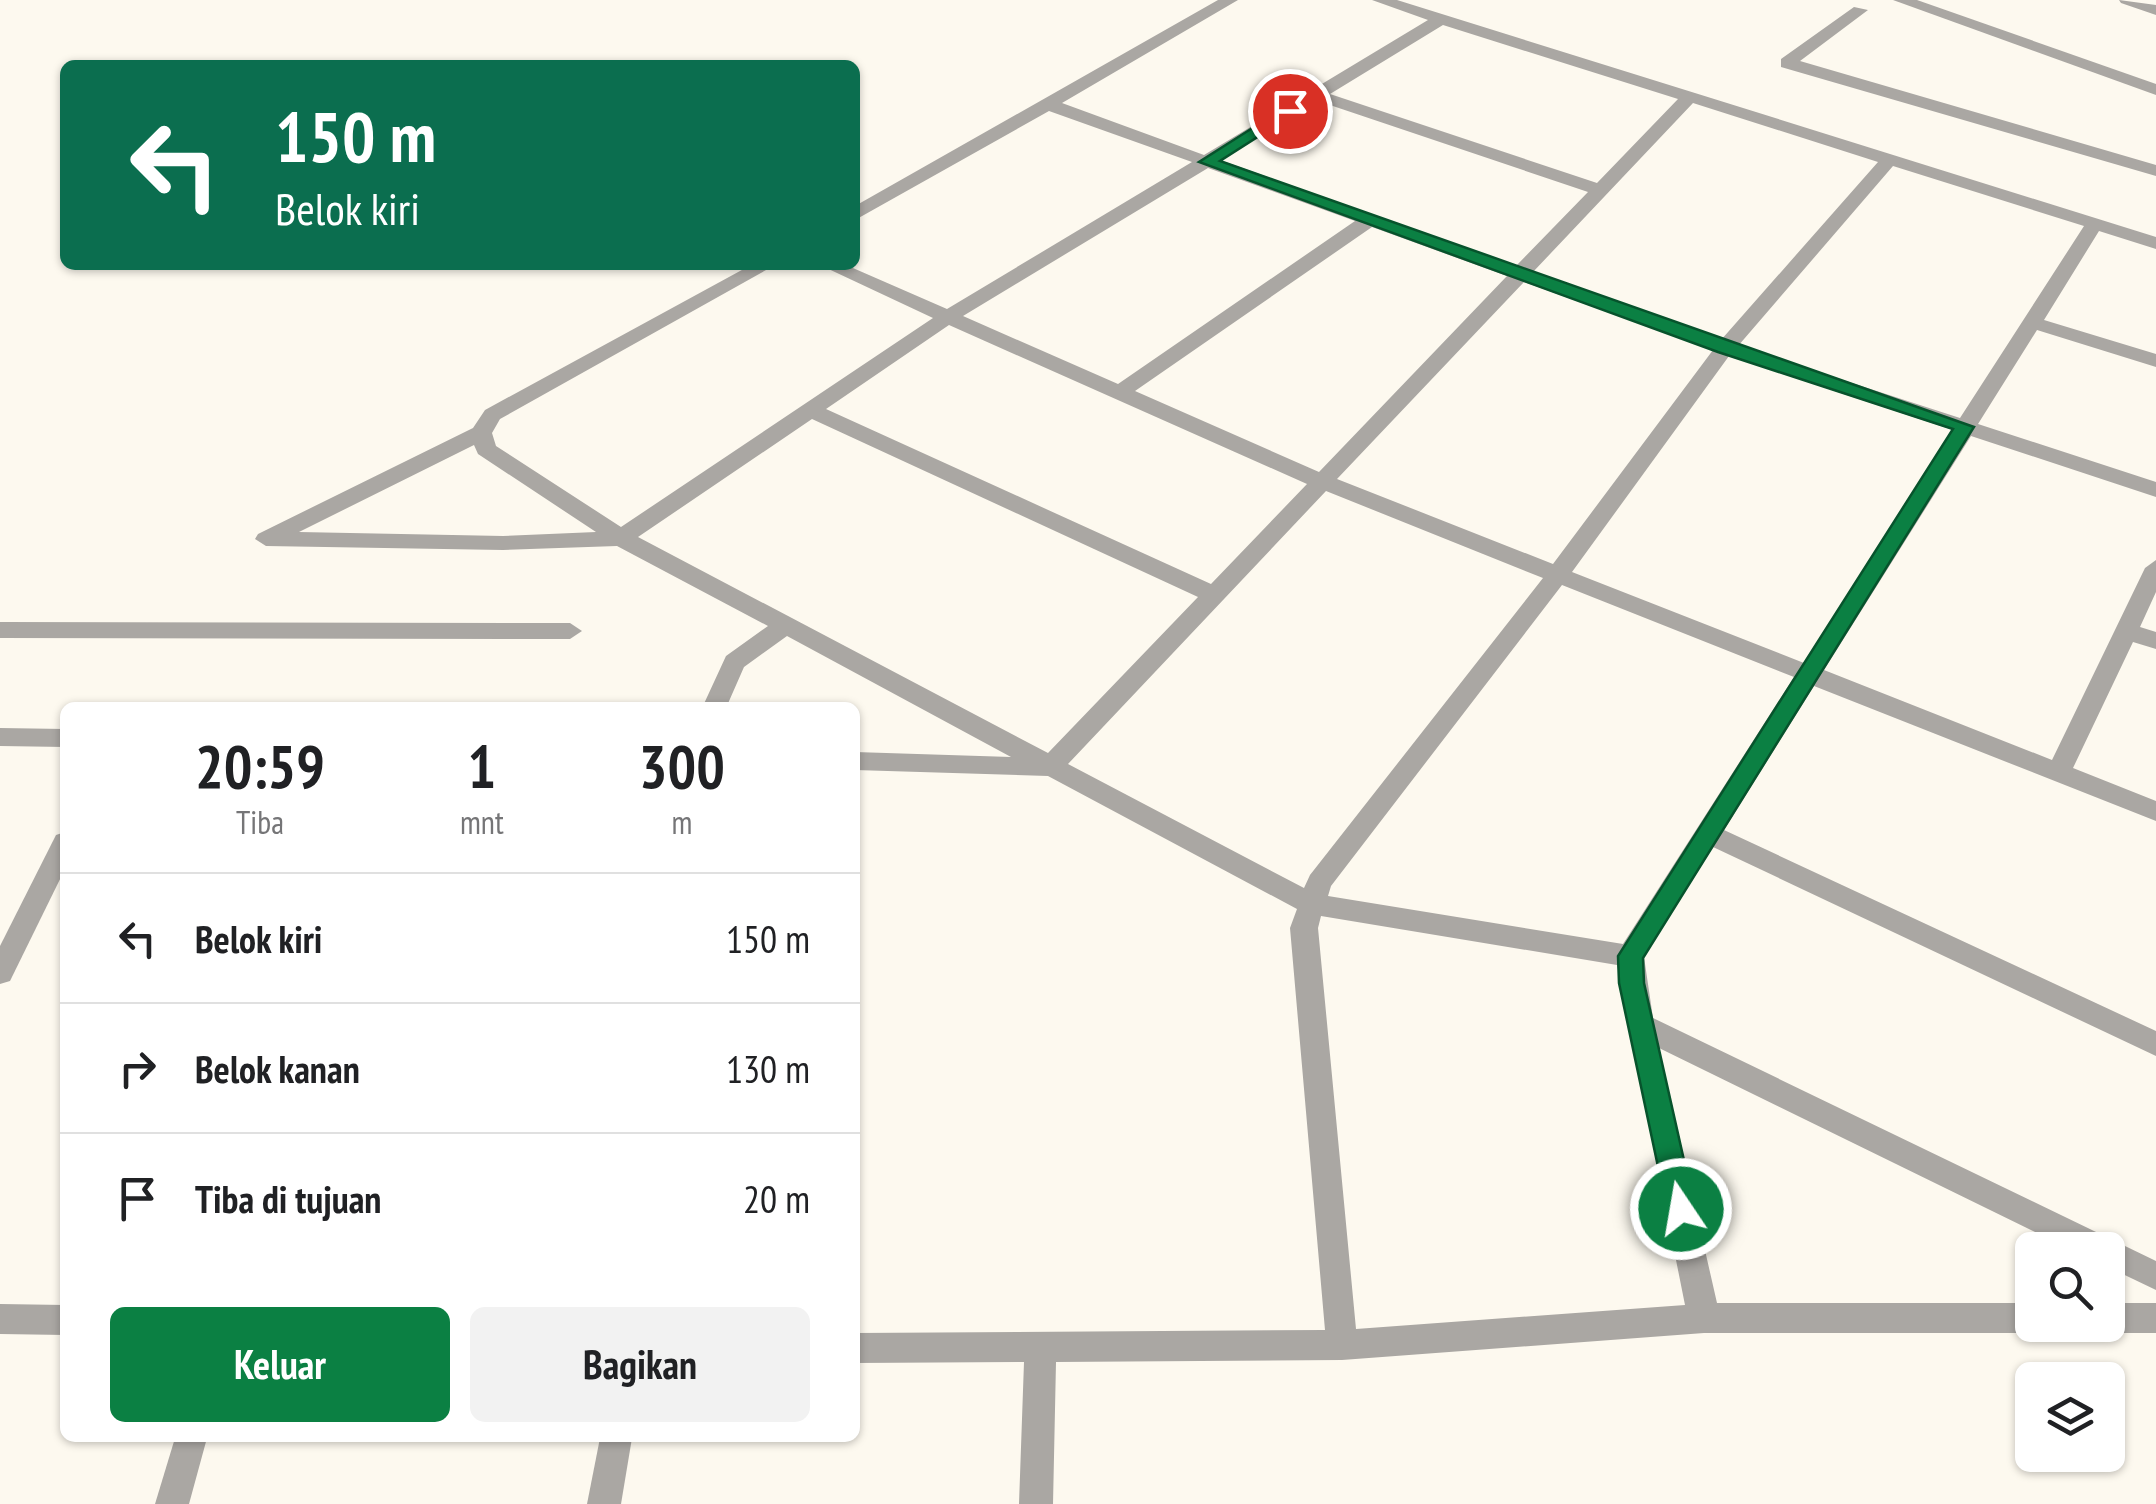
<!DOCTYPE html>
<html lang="id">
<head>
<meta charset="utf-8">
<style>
	:root { --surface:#fff; --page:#f2f2f2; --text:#202124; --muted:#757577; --line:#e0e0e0; --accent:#0b8043 }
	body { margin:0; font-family:"PT Sans Narrow",sans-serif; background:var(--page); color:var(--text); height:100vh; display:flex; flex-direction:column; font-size:38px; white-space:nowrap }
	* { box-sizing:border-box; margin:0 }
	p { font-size:32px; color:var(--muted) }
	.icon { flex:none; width:55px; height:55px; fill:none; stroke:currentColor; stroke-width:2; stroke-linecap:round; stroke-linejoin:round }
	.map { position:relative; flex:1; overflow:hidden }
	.side { position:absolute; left:60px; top:702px; width:800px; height:740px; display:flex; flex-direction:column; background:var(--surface); border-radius:15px; box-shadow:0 2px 8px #0004 }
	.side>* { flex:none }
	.hud { position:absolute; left:60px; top:60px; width:800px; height:210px; border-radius:15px; box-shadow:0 2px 8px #0004; background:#0b6e4f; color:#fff; overflow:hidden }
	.tools { position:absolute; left:2015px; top:1232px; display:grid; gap:20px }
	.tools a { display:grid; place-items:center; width:110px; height:110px; border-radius:15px; background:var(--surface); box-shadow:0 2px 8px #0004; font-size:50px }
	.pin { position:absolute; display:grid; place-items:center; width:85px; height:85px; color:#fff; margin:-42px; border:5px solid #fff; border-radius:50%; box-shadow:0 2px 10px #0007 }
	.me { position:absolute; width:110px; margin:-55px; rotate:348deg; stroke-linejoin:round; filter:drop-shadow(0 0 8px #0008) }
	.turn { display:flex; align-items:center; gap:35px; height:210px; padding:0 50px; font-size:45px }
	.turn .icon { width:130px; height:130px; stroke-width:2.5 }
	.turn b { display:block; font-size:70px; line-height:85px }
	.eta { display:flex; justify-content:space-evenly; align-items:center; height:170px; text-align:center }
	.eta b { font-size:60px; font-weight:700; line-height:70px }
	.primary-button { display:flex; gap:20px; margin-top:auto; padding:20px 50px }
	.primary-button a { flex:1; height:115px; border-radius:15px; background:var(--accent); color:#fff; font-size:40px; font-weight:700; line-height:115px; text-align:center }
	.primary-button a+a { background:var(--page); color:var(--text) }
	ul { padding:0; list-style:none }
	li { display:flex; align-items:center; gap:30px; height:130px; padding:0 50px; border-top:2px solid var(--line) }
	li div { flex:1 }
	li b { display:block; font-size:38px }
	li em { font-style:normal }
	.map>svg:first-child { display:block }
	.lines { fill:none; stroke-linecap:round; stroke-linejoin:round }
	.minor { fill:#aaa7a3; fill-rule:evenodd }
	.route { fill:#0b8043; stroke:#07532c; stroke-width:2.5 }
</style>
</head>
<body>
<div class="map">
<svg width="2156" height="1504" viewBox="0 0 2156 1504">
	<rect width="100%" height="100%" fill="#fdf9ef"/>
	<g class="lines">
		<g class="minor">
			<path d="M1218 0H1238L1062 103 1204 155 1428 20 1372 0H1397L2156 237V249L2099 231 2044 320 2156 354V367L2037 330 1978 424 2156 482V497L1971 436 1824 670 2052 760 2145 568 2156 560V592L2140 627 2156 632V649L2133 642 2073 768 2156 801V821L1814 686 1724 830 2156 1031V1056L1713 847 1644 957 1653 1018 2156 1261V1290L2108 1267V1250H2072L1659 1048 1717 1303H2032V1325H2045L2043 1328 2032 1333H1704L1342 1360 1056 1362 1053 1504H1019L1024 1362 855 1363V1333L1325 1330 1290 928 1297 909 1048 776 855 770V752L1011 757 787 636 744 667 726 708H702L726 656 768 626 617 546 503 550 266 546 255 539 258 534 473 428 485 410 751 265H775L500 419 492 433 496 446 621 527 933 318 820 265H846L947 309 1192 162 1049 111 855 220V206ZM1443 25 1678 99 1597 183 1330 94ZM1318 101 1588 192 1516 266 1220 160ZM1693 103 1878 162 1721 340 1533 272ZM1893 166 2084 226 1960 418 1738 346ZM1208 168 1355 221 1118 384 963 316ZM1372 227 1507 276 1319 472 1135 391ZM1524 282 1713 350 1553 564 1337 479ZM949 325 1307 484 1211 584 826 409ZM1729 356 1953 430 1804 663 1572 572ZM812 419 1198 597 1048 753 638 537ZM474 445 478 454 596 532 503 536 299 532ZM1326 491 1543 578 1310 875 1304 888 1068 764ZM1562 585 1794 677 1623 944 1328 896 1331 886ZM1321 916 1617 965 1685 1305 1356 1329 1318 928Z"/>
			<polygon points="1893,0 1917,0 2156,84 2156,95"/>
			<polygon points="2119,0 2156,5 2156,15 2121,3"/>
			<polygon points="1854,7 1868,10 1800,61 2156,165 2156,176 1781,67 1781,59"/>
			<polygon points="0,622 570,623 582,631 570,639 0,638"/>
			<polygon points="0,728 65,729 65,747 0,746"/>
			<polygon points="65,832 65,869 10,981 0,984 0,946 56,835"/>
			<polygon points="2108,1303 2156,1303 2156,1333 2108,1333 2097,1328 2095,1325 2108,1325"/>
			<polygon points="0,1304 65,1305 65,1335 0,1334"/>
			<polygon points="175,1438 207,1438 189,1504 155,1504"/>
			<polygon points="600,1438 632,1438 621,1504 587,1504"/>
		</g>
	</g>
	<polygon class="route" points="1284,108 1298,111 1220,161 1974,427 1643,958 1644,983 1695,1209 1691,1218 1681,1221 1672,1218 1667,1209 1619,983 1618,956 1953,429 1718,352 1199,162"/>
</svg>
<div class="tools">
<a><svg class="icon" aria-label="search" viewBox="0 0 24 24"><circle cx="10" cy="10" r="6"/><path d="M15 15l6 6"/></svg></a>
<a><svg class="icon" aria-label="layers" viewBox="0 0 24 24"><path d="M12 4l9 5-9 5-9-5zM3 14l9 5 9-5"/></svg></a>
</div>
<div class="pin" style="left:1290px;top:111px;background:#d93025"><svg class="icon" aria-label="arrive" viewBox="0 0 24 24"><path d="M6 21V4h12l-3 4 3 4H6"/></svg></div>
<svg class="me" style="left:1681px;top:1209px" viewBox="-20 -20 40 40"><circle r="17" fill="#0b8043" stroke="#fff" stroke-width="3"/><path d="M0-11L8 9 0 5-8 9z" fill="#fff"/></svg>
<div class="hud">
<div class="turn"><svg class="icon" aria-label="left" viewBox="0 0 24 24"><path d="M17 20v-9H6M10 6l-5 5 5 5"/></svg><div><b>150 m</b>Belok kiri</div></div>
</div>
<section class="side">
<div class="eta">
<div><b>20:59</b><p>Tiba</p></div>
<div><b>1</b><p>mnt</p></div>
<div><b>300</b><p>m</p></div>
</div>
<ul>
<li><svg class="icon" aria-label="left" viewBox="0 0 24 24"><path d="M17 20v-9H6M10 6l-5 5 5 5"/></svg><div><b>Belok kiri</b></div><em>150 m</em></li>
<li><svg class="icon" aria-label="right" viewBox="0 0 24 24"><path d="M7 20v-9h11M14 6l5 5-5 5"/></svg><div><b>Belok kanan</b></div><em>130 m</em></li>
<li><svg class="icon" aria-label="arrive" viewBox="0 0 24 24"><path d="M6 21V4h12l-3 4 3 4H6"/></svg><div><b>Tiba di tujuan</b></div><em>20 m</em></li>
</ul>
<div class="primary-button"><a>Keluar</a><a>Bagikan</a></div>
</section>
</div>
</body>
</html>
